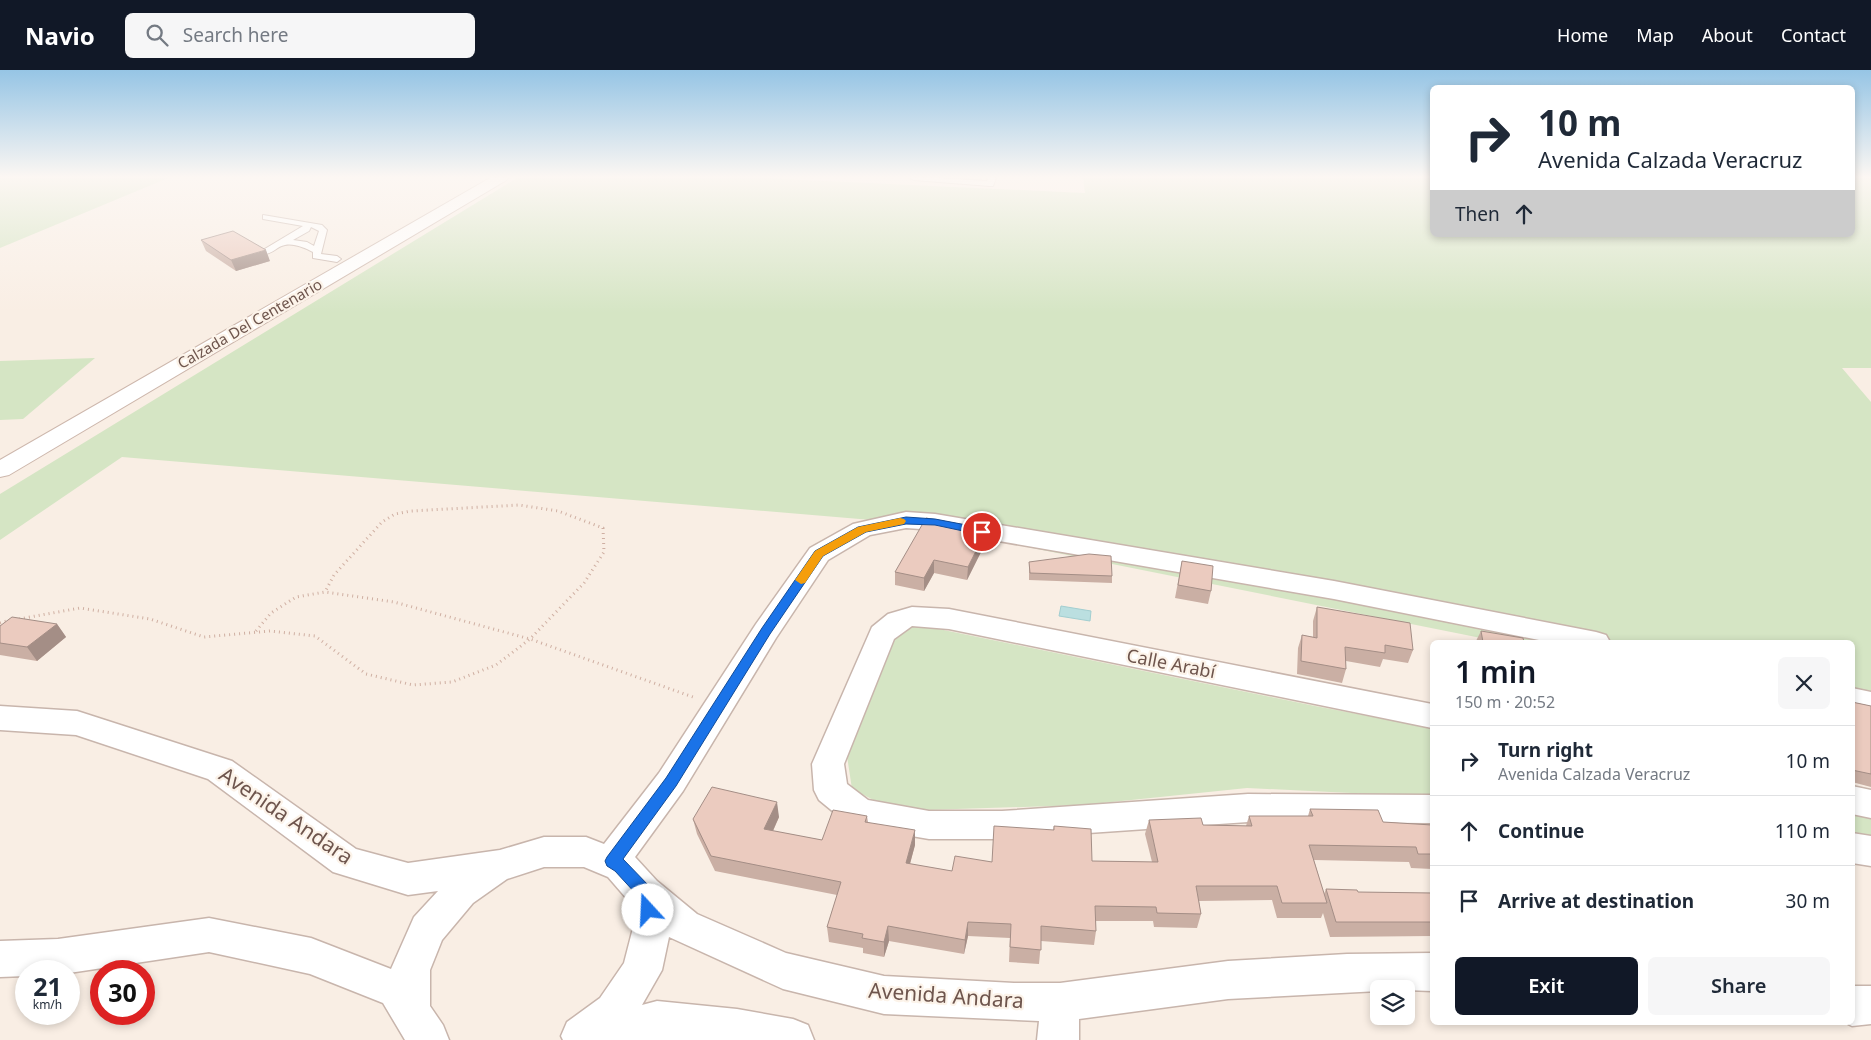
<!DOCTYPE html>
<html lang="en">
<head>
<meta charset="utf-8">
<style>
	:root { --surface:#fff; --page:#f6f6f7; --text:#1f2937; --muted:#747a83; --line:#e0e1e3; --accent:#111827 }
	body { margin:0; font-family:"Noto Sans",sans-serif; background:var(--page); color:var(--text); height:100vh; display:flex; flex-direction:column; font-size:19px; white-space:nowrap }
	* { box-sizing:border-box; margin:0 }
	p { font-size:16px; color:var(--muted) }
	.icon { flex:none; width:28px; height:28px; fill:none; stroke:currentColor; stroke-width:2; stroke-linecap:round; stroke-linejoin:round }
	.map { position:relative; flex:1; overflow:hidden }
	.panel { position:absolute; left:1430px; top:570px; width:425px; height:385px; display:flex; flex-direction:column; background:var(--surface); border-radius:8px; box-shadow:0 2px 8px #0003 }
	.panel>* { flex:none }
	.guide { position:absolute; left:1430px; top:15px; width:425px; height:152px; border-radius:8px; box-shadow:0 2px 8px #0003; background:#fff; color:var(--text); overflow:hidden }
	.buttons { position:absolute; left:1370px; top:910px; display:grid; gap:10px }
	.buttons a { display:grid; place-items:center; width:45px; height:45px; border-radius:8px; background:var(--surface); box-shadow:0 2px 8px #0003; font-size:25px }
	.speed { position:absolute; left:15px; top:890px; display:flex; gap:10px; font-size:25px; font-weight:700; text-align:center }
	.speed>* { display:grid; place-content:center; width:65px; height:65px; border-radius:50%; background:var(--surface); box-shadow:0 2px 8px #0003; line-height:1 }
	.speed small { font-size:12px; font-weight:400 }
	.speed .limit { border:8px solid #d22; background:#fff; color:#111 }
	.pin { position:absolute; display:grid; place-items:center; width:42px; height:42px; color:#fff; margin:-21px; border:2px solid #fff; border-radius:50%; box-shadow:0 1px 5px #0007 }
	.me { position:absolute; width:55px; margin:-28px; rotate:340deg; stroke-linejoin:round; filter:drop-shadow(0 0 4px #0008) }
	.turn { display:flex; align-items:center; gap:18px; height:105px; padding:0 25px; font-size:22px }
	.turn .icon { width:65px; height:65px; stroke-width:2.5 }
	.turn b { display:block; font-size:35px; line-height:42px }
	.then { display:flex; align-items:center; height:48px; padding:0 25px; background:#0003; gap:10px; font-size:19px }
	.round { display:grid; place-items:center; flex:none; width:52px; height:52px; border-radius:8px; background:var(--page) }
	.headline { display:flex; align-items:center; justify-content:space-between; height:85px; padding:0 25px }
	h1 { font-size:30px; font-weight:600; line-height:38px; color:var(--accent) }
	.button { display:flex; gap:10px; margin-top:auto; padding:10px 25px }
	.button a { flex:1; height:58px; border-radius:8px; background:var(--accent); color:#fff; font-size:20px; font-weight:600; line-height:58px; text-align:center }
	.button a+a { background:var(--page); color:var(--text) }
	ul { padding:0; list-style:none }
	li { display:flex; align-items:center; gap:15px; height:70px; padding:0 25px; border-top:1px solid var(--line) }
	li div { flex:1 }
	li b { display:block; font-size:19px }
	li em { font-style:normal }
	header { display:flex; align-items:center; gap:30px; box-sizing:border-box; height:70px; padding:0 25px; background:var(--accent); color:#fff }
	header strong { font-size:24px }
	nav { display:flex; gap:28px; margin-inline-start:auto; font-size:18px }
	.search { width:350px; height:45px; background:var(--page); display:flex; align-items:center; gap:12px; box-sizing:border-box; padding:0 18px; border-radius:8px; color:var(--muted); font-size:19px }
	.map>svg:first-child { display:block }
	.green { fill:#d5e5c4 }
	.water { fill:#bbdfe0; stroke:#a2ced0 }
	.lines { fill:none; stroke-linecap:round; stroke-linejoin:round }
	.service-casing { stroke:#c8b5ac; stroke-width:2 }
	.minor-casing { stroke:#c8b5ac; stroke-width:3 }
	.secondary-casing { stroke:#cdb7ac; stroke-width:2 }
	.path { stroke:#cfafa2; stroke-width:3; stroke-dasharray:1 4; stroke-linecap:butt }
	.service { fill:#fff; fill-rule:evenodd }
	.minor { fill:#fff; fill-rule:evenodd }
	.secondary { fill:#fff; fill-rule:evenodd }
	.wall { fill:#caafa4 }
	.shaded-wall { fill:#a48e86 }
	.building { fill:#ebcbbf; stroke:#a48e86 }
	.route { fill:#1a73e8; stroke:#114b97 }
	.slow { fill:#f59e0b }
	.labels { text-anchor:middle; stroke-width:4.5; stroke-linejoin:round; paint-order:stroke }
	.far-street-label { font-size:15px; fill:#6e554d; stroke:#fcf3e9 }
	.street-label { font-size:18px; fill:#6e554d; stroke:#fcf3e9 }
	.near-street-label { font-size:21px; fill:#6e554d; stroke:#fcf3e9 }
</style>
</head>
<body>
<header>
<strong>Navio</strong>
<div class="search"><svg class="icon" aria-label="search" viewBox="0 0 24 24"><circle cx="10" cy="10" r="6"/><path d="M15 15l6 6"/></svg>Search here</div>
<nav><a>Home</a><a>Map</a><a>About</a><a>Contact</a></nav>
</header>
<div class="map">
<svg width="1871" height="970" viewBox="0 0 1871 970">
	<rect width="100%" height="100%" fill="#f9eee4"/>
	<g class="green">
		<polygon points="0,108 168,108 0,178"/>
		<polygon points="517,108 761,108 1085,123 1083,108 1432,108 1432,165 1852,165 1853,108 1871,108 1871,298 1842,298 1871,332 1871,647 1853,643 1852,572 1501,572 907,453 122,387 0,470 0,424"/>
		<polygon points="95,288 23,349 0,350 0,291"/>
		<polygon points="919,555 1315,636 1432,658 1432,727 1247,718 1083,735 895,741 852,719 847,686 890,567 900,558"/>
		<polygon points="1852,736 1871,740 1871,769 1853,766"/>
	</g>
	<polygon class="water" points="1061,536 1091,541 1090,551 1059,546"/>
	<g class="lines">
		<g class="service-casing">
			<g id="service">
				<polygon points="910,108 939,108 987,111 988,108 996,108 993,116 990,116 914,110"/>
				<path d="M263 145 322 155 327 160 321 184 337 186 341 189 337 192 313 188V182C305 178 294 173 285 175 277 176 272 185 263 184V180L303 156 263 149ZM311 157 319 161 314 176 307 172 293 170 309 161Z"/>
			</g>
		</g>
		<g class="minor-casing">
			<g id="minor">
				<polygon points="906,442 935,444 1334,511 1596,562 1606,565 1610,572 1549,572 1334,529 935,460 906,458 870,465 828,490 776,568 683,721 635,787 657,811 697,844 786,883 884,906 1014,913 1060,913 1228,891 1347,884 1432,883 1432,921 1379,919 1379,921 1228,929 1079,949 1079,970 1037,970 1039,951 884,944 783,919 669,867 662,900 642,935 657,931 737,939 793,949 808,955 814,970 563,970 561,966 567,952 600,928 624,893 633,858 627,829 608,807 584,797 544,797 507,809 473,833 442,870 430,900 430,936 443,955 449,970 405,970 383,933 310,904 209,882 69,903 69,901 26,901 26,906 0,907 0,871 58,869 209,848 311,868 391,899 414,847 438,821 408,825 333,802 208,709 76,665 0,660 0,636 77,641 232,691 356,779 408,793 500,780 544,767 586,767 604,774 659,703 756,554 810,478 853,454"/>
				<polygon points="912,537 949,539 1432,634 1432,658 949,559 912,556 894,569 844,694 847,714 868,730 929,741 1002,741 1248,724 1432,725 1432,753 1248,752 1002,769 929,769 859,757 847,753 819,730 814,720 812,694 872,557 888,544"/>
				<polygon points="1852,618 1871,622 1871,640 1862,642 1852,640"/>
				<polygon points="1852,716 1871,720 1871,748 1852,744"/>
				<polygon points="1852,763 1871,766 1871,796 1852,793"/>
				<polygon points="1852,916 1871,916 1871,954 1852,956 1844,952 1852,952"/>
			</g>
		</g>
		<g class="secondary-casing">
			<polygon id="secondary" points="490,108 508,108 505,111 9,405 0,407 0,390"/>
		</g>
		<g class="path">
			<polyline points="19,549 80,538 150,549 204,567 270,561 315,566 366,604 413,615 452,612 496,595 530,569 584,513 604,482 603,458 558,441 519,435 411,441 395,444 382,452 334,505 325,522"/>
			<polyline points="0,553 10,550"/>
			<polyline points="256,561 271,543 296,527 325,522 394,532 530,569 693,627"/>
		</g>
		<use href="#service" class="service"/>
		<use href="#minor" class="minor"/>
		<use href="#secondary" class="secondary"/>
	</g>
	<g class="wall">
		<polygon points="201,170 270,191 236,201 206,181"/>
		<polygon points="987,459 986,472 967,510 934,503 924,521 895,515 895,502"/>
		<polygon points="1182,491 1211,521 1208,534 1175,528"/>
		<polygon points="1029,492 1112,506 1112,513 1029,510"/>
		<polygon points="1317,537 1413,580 1408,593 1383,589 1380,597 1346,591 1346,599 1342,613 1297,604 1298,578 1302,565 1313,567 1313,551"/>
		<polygon points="57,554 66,567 37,591 0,585 0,556"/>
		<polygon points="1481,561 1524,572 1477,572 1476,571"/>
		<polygon points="1852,632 1871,636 1871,717 1852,712"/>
		<polygon points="1310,739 1383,752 1432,755 1432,799 1411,798 1409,792 1314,790 1324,824 1326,819 1358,822 1432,823 1432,866 1330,867 1323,843 1321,848 1277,848 1272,830 1199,831 1201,844 1197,858 1154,857 1153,851 1096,851 1096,861 1094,875 1041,871 1039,894 1009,892 1010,868 968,866 964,884 889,871 884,887 863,883 863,878 829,872 827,857 837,825 715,801 697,764 693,749 779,747 773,761 822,770 867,746 868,752 915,775 910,794 952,801 992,792 1053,760 1054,756 1092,791 1152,792 1145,764 1149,750 1203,755 1246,756 1249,746 1308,746"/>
	</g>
	<g class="shaded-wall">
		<polygon points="266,180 270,191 236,201 231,190"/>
		<polygon points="987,459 986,472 967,510 968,497"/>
		<polygon points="934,490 934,503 924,521 924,508"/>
		<polygon points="57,554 66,567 37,591 27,577"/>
		<polygon points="777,732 779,747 767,774 764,759"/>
		<polygon points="915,760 915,775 906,808 906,793"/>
		<polygon points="968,852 968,866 964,884 965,870"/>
		<polygon points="888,856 889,871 884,887 884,872"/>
	</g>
	<g class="building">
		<polygon points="233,161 266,180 231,190 201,170"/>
		<polygon points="926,448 987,459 968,497 934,490 924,508 895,502"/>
		<polygon points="1089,484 1111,486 1112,506 1030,503 1029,492"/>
		<polygon points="1182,491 1213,496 1211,521 1178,515"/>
		<polygon points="1317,537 1410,553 1413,580 1385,575 1385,583 1345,577 1346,599 1301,591 1302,565 1317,568"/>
		<polygon points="12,547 57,554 27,577 0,573 0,556"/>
		<polygon points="1481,561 1523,568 1524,572 1483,572"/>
		<polygon points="1852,632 1871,636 1871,704 1852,700"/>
		<polygon points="712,717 777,732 764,759 822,770 833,740 867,746 865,752 915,760 906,793 952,801 955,786 992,792 994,756 1054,760 1054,756 1091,759 1092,791 1158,792 1149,750 1201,748 1203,755 1252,756 1249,746 1313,746 1310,739 1378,740 1383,752 1432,755 1432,784 1418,784 1416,777 1309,775 1327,833 1282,833 1277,816 1196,816 1201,844 1157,843 1156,837 1095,836 1096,861 1041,856 1041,880 1010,877 1011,854 968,852 965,870 888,856 884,872 862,868 863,864 827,857 841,812 711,786 693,749"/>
		<polygon points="1326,819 1357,820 1358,822 1432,823 1432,852 1336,852"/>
	</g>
	<linearGradient id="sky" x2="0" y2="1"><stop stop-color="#96c5e5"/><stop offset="0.44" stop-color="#fcf7f3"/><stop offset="1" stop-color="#fcf7f3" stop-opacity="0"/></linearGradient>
	<rect width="1871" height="243" fill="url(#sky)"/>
	<path class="route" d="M906 447 935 449 982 458 988 462 982 465 935 455 906 454 866 462 823 486 770 564 676 716 623 789 650 817C653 826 657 837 654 846L648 848 642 846 637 825 615 801 607 796 605 791 607 787 666 708 762 558 815 481 858 457Z"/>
	<polygon class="slow" points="900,448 904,449 906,451 904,454 866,462 823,486 805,513 801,514 795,510 815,481 858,457"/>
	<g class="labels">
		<g class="far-street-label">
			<text transform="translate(250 254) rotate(-30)" y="5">Calzada Del Centenario</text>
		</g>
		<g class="street-label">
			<text transform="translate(1171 594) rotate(11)" y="6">Calle Arabí</text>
		</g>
		<g class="near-street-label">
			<text transform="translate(286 746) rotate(34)" y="7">Avenida Andara</text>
			<text transform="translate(946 926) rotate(4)" y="7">Avenida Andara</text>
		</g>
	</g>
</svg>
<div class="buttons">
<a><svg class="icon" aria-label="layers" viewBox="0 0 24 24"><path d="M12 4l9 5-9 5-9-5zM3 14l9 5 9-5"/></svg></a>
</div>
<div class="speed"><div>21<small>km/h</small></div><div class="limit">30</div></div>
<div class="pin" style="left:982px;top:462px;background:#d93025"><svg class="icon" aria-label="arrive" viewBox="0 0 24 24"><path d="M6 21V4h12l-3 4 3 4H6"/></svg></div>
<svg class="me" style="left:648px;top:840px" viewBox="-20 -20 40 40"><circle r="19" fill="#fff"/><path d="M0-13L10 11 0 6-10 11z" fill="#1a73e8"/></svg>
<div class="guide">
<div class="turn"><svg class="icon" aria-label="right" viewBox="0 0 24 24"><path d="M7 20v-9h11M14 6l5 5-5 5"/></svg><div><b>10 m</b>Avenida Calzada Veracruz</div></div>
<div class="then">Then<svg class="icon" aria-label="ahead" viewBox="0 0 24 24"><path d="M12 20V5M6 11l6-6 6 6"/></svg></div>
</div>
<section class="panel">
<div class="headline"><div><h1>1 min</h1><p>150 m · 20:52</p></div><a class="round"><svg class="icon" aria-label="close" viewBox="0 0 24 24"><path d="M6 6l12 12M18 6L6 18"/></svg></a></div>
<ul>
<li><svg class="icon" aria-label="right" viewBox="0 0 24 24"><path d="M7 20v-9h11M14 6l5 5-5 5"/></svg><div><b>Turn right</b><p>Avenida Calzada Veracruz</p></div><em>10 m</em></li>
<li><svg class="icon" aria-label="ahead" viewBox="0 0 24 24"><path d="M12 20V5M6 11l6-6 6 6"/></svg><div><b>Continue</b></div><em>110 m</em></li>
<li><svg class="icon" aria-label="arrive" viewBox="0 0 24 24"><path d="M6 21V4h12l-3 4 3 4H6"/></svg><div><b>Arrive at destination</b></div><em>30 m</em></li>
</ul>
<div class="button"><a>Exit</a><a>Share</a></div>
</section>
</div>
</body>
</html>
